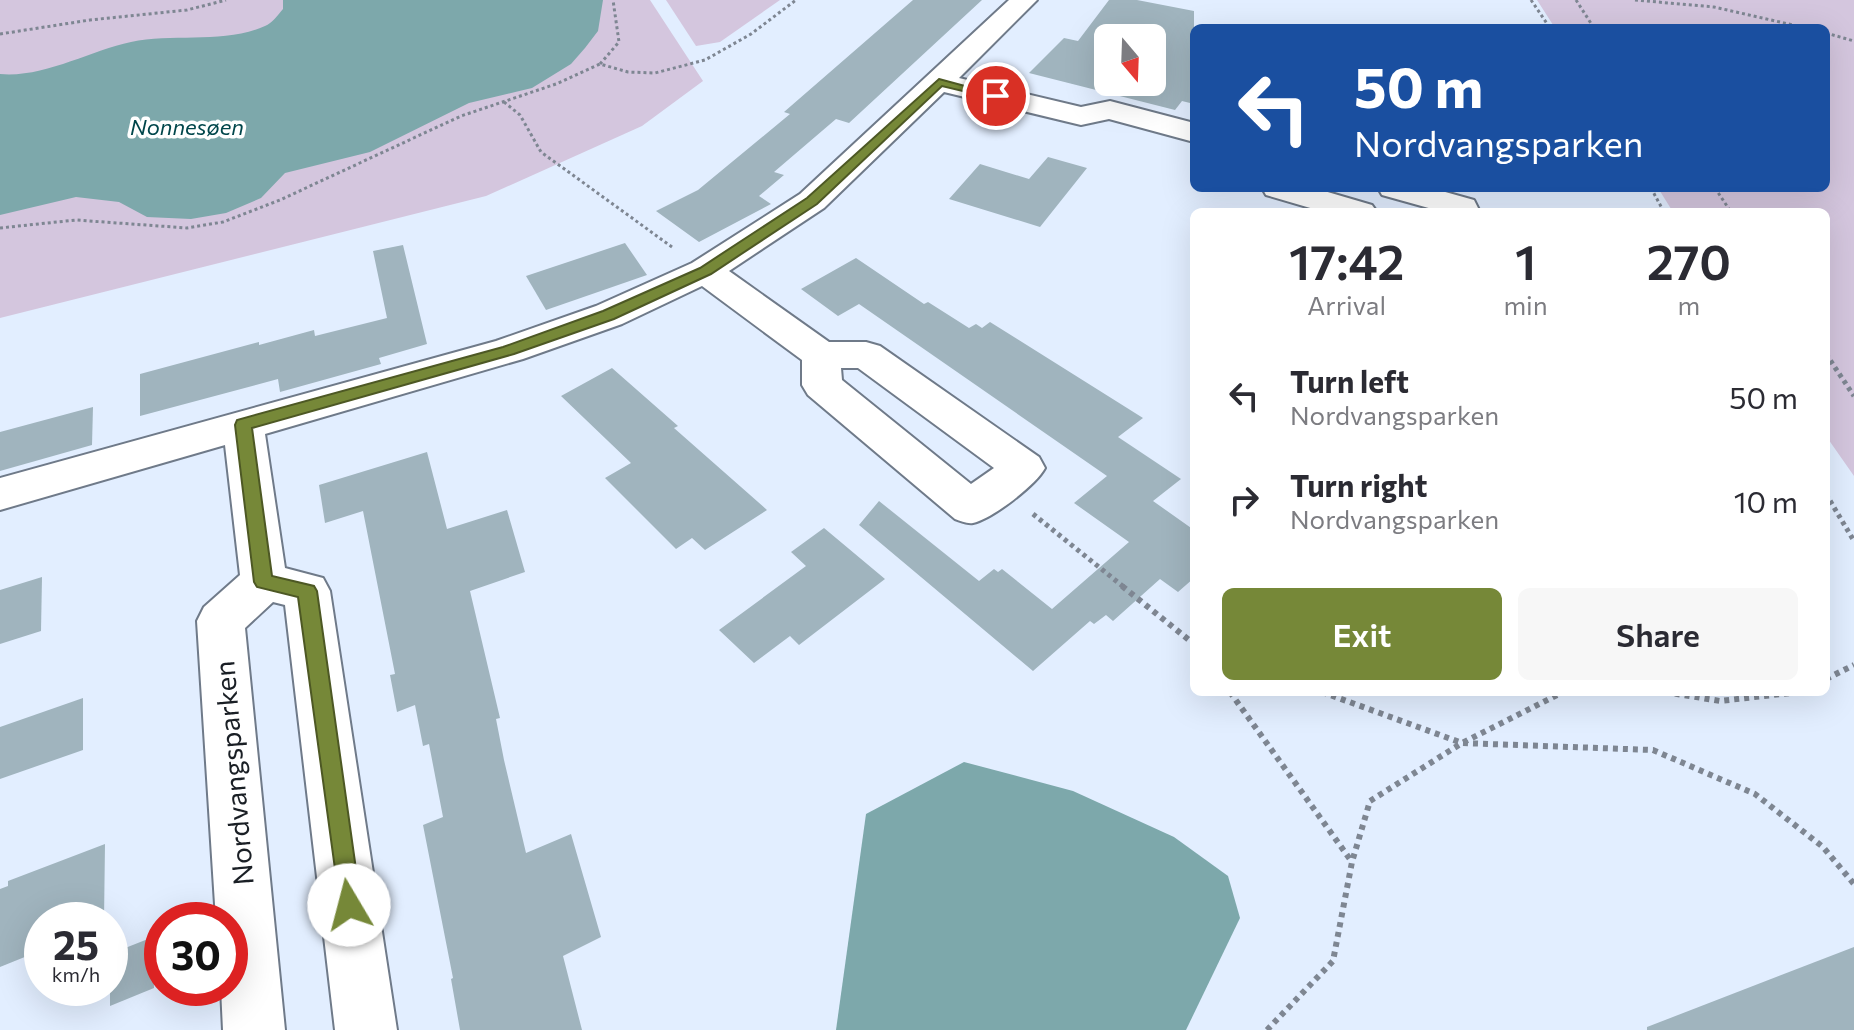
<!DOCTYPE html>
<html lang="en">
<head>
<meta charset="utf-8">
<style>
	:root { --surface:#fff; --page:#f7f7f7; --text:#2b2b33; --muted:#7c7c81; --accent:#768838 }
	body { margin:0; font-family:Commissioner,sans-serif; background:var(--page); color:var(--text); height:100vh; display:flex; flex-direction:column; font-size:30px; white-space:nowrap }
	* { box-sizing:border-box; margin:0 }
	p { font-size:26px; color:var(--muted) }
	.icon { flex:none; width:44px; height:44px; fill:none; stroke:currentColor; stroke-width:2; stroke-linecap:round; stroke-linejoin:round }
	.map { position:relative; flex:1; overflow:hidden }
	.details { position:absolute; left:1190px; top:208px; width:640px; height:488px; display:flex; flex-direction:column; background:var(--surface); border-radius:12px; box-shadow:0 8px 32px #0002 }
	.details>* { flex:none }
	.top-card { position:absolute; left:1190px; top:24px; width:640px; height:168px; border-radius:12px; box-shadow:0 8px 32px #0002; background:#1a4fa0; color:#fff; overflow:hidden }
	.needle { width:52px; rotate:161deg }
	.tools { position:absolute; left:1094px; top:24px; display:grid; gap:16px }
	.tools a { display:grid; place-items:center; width:72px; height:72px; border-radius:12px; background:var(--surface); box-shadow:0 8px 32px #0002; font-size:40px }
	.speed { position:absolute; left:24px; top:902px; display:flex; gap:16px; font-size:40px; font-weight:700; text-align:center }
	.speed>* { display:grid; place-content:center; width:104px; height:104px; border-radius:50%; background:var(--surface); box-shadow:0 8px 32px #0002; line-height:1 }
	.speed small { font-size:20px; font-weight:400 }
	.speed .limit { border:12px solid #d22; background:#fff; color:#111 }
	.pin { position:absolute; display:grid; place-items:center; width:68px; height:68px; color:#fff; margin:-34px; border:4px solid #fff; border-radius:50%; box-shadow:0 2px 8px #0007 }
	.me { position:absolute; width:88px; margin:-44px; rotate:352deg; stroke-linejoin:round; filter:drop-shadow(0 0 6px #0008) }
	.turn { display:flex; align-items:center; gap:28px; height:168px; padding:0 32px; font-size:36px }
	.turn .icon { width:104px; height:104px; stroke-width:2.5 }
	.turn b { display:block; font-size:56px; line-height:68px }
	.eta { display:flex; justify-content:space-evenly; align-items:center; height:136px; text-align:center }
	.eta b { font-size:48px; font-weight:600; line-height:56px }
	.primary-button { display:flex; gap:16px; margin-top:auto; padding:16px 32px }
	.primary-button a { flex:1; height:92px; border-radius:12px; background:var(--accent); color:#fff; font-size:32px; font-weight:600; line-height:92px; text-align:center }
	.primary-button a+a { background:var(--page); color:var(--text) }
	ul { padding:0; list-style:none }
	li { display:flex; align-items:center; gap:24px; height:104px; padding:0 32px }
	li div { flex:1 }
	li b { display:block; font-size:30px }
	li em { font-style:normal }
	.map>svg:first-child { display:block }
	.green { fill:#d4c6de }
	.water { fill:#7da8ab }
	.building { fill:#a0b4be; fill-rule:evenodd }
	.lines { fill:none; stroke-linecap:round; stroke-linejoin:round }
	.street-casing { stroke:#6f7a89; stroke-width:4 }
	.path-far2 { stroke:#7e8692; stroke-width:3; stroke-dasharray:3 3; stroke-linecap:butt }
	.path-far1 { stroke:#7e8692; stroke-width:5; stroke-dasharray:4 4; stroke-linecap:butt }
	.path { stroke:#7e8692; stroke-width:6; stroke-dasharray:5 5; stroke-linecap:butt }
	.street { fill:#fff; fill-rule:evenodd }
	.route { fill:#768838; stroke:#4d5824; stroke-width:2 }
	.labels { text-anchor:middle; stroke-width:7; stroke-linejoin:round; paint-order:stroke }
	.far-water-label { font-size:22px; font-style:italic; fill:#00464b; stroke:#fff }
	.near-street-label { font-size:28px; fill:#1a1f25; stroke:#fff }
</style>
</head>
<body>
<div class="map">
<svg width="1854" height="1030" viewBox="0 0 1854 1030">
	<rect width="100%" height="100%" fill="#e2eeff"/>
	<g class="green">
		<polygon points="0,0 650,0 703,81 642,126 486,196 0,318"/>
		<polygon points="666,0 780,0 720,42 696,46"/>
		<polygon points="1537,0 1854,0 1854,476 1826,436 1826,212 1673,212 1658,188 1826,188 1826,28 1555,28"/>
	</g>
	<g class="water">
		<path d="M283 0H603L598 31 585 48 571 64 532 88 469 103 370 152 285 173 261 198 226 213 191 219 147 217 119 202 76 197 0 215V74C44 78 89 51 131 42 174 33 225 44 265 26 272 23 278 15 283 9Z"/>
		<polygon points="964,762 1073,791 1174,837 1228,876 1240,918 1186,1030 836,1030 866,814"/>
	</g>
	<g class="building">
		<polygon points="913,0 982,0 849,123 836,119 774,172 784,175 759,196 771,204 699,242 656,211 698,190 790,114 784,112"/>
		<path d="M1109 0H1137L1194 11V104L1182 101 1175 110 1029 73 1064 38 1078 41ZM1108 38H1152V82H1108Z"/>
		<polygon points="1048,157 1087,168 1040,227 949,199 980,164 1029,179"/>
		<polygon points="625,243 647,275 546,310 526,276"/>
		<polygon points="403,245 427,344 379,358 381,364 280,392 278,379 140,416 140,374 259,342 259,345 314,330 315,336 387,318 373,251"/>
		<polygon points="856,258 924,304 928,302 969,328 976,324 982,328 990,322 1143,418 1118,437 1181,479 1153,501 1194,530 1194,578 1178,592 1160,579 1113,621 1106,615 1094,624 1090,621 1033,671 859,525 879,501 979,581 994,569 998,572 1002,569 1052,609 1129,542 1074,503 1107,476 859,304 838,316 801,289"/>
		<polygon points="612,368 678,426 674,428 767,510 705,550 692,538 676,549 605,478 631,463 561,396"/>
		<polygon points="93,407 92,445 0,471 0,432"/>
		<polygon points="427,452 447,529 507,510 525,572 470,591 500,718 496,719 504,760 526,853 571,834 601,937 563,956 582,1030 460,1030 451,979 453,978 423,825 443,817 429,744 423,746 415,705 397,712 390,675 395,674 363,511 325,523 319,485"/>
		<polygon points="824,528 885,579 799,645 790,636 754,663 719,630 806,566 791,552"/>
		<polygon points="42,577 41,631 0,644 0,590"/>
		<polygon points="83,698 83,750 0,779 0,727"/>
		<polygon points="105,844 104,920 42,920 42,950 0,967 0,889 8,886 8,881"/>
		<polygon points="153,937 154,988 110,1006 110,954"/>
		<polygon points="1854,947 1854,1030 1647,1030 1647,1027"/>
	</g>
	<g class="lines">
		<g class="street-casing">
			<g id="street">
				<path d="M1009 0H1037L959 78 1081 107 1110 101 1194 123V142L1109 119 1081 125 944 92 824 208 729 271 829 342H866L880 346 1039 457 1045 468C1036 485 992 519 973 523 967 524 961 521 955 519L808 395 802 385V360L702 286 622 324 523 359 265 434 285 568 323 578 330 591 397 1030H335L285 605 273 602 245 628 285 1030H223L221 988H230V920H216L197 621 204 607 240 575 225 445 0 510V478L496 341 596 306 692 263 800 194ZM841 368H858L994 468 971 484 842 380Z"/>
				<polygon points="1262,188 1314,188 1372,205 1377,212 1324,212 1266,195"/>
				<polygon points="1378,188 1431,188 1474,200 1480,212 1443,212 1382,195"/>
			</g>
		</g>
		<g class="path-far2">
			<polyline points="1531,0 1550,28"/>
			<polyline points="1576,0 1594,28"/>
			<polyline points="1635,0 1714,7 1806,28"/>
			<polyline points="1826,33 1854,41"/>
			<polyline points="0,34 90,20 187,10 226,0"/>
			<polyline points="600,64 619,42 613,0"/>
			<polyline points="504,102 520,115 541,152 672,247"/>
			<polyline points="1651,188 1664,212"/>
			<polyline points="1715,188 1731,212"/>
			<polyline points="0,228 76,220 187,228 223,222 280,200 461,116 556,84 600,64 628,72 655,73 705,60 751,34 796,0"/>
		</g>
		<g class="path-far1">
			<polyline points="1826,354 1854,396"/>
			<polyline points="1826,494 1854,541"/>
			<polyline points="1033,514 1125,588"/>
		</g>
		<g class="path">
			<polyline points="1122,586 1194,644"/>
			<polyline points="1826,679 1854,665"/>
			<polyline points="1230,692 1352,862"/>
			<polyline points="1322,692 1462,743 1653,750 1755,794 1823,847 1854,884"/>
			<polyline points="1665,692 1720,701 1799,692"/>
			<polyline points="1267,1030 1333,961 1352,862 1370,801 1462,743 1563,692"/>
		</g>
		<use href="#street" class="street"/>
	</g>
	<polygon class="route" points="939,79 1002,96 996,99 942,86 817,204 711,274 614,319 514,354 252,428 272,576 314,586 317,591 361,905 358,913 349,916 341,913 298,597 257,587 254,582 235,425 237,420 503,347 603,311 700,268 807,198"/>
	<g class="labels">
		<g class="far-water-label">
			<text x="187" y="135">Nonnesøen</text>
		</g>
		<g class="near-street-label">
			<text transform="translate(234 773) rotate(-95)" y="10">Nordvangsparken</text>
		</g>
	</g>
</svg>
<div class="tools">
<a><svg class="needle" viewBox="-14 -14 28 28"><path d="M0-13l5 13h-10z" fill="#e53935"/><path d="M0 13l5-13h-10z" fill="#7c7c81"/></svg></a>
</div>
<div class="speed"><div>25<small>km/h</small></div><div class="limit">30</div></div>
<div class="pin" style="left:996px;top:96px;background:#d93025"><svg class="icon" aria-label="arrive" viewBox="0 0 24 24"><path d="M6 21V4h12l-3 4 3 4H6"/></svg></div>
<svg class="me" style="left:349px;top:905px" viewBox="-20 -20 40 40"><circle r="19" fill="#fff"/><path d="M0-13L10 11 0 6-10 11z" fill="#768838"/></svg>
<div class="top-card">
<div class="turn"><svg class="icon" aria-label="left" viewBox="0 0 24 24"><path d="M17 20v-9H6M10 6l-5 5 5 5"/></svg><div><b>50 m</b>Nordvangsparken</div></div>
</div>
<section class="details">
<div class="eta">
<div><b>17:42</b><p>Arrival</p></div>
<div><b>1</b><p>min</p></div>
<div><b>270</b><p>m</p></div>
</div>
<ul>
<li><svg class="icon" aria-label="left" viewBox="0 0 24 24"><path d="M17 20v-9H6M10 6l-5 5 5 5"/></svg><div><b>Turn left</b><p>Nordvangsparken</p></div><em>50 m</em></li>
<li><svg class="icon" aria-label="right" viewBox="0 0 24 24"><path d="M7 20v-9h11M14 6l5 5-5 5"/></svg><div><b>Turn right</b><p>Nordvangsparken</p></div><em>10 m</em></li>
</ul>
<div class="primary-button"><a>Exit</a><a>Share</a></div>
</section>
</div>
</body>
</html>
